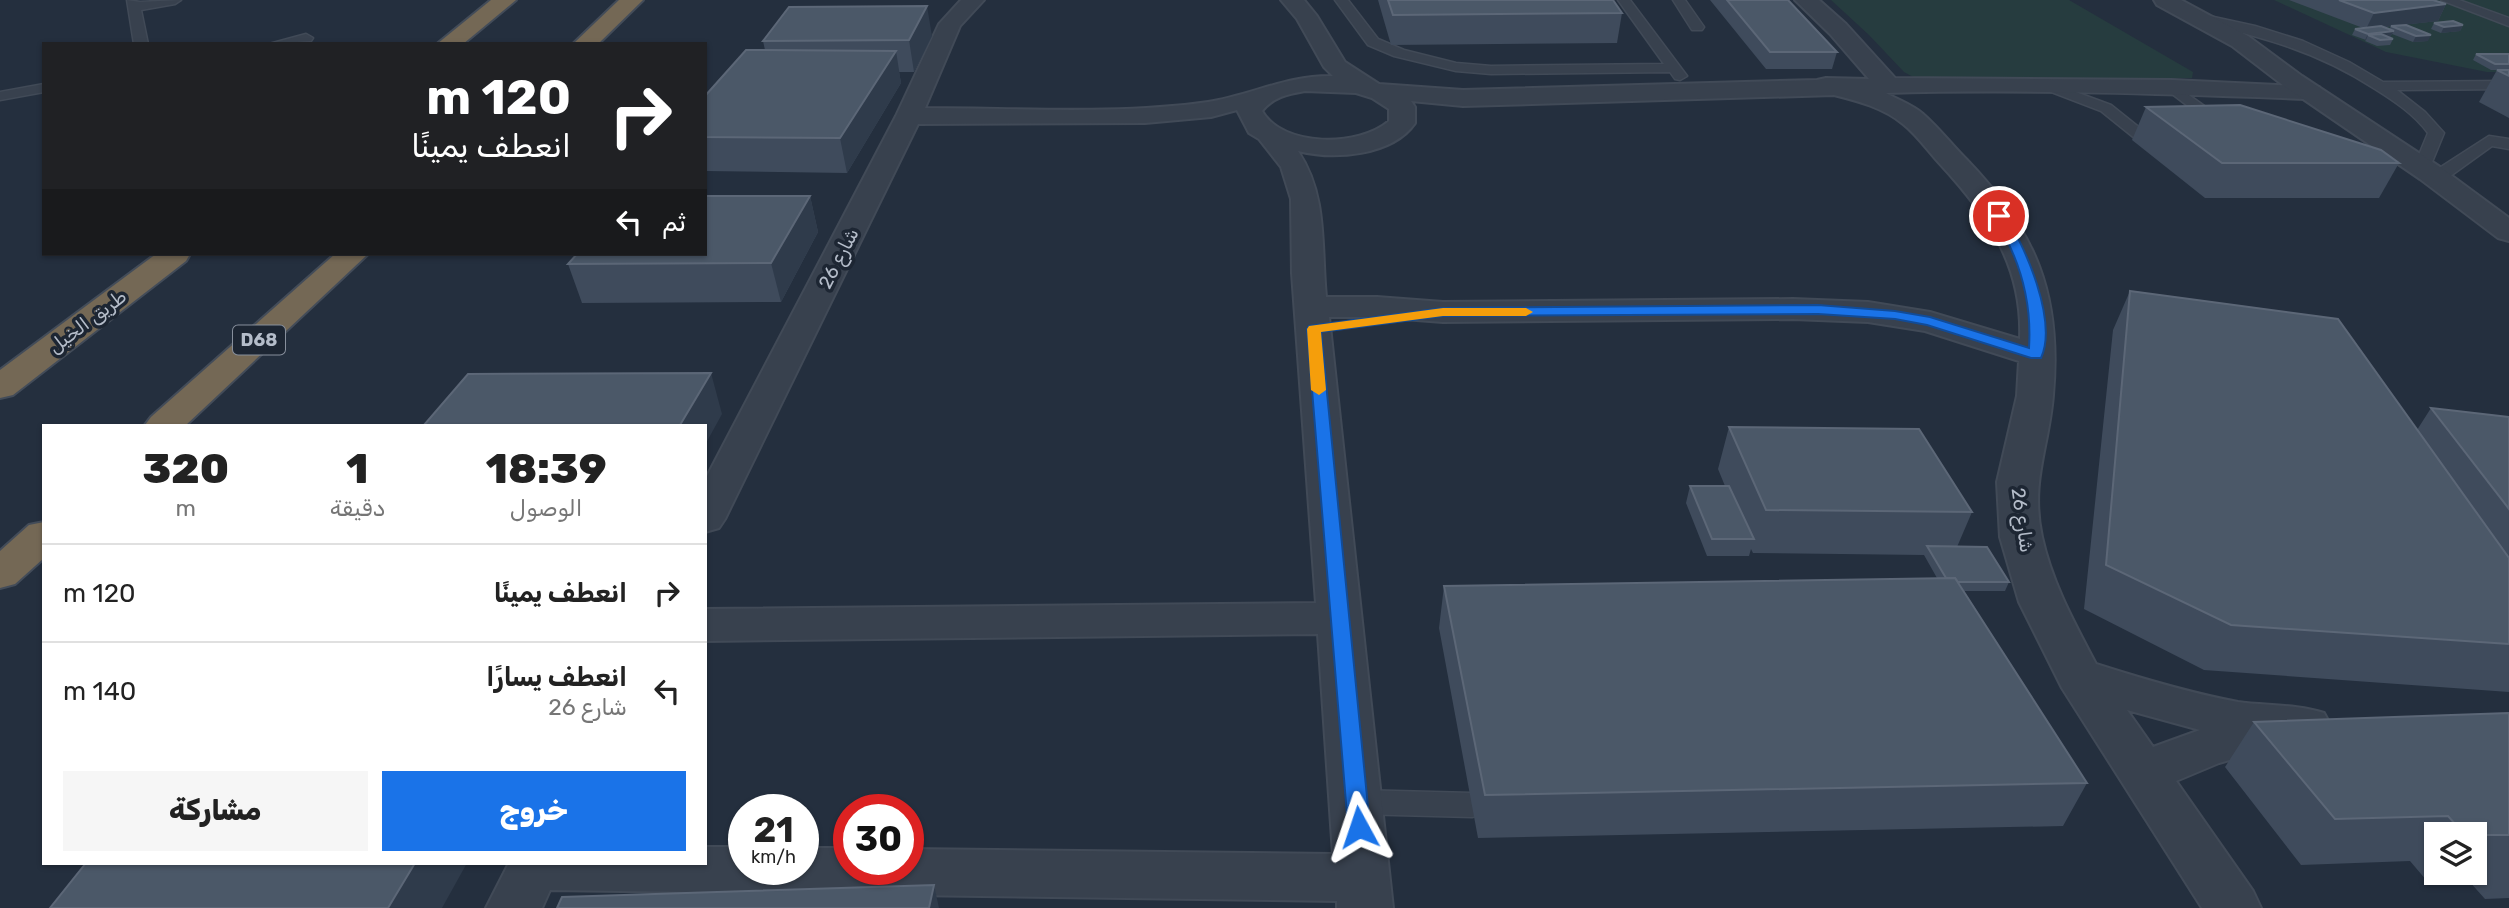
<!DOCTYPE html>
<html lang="ar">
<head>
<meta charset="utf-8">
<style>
	:root { --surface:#fff; --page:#f6f6f6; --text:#222; --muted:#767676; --line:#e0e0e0; --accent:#1a73e8 }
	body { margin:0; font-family:Rubik,Vazirmatn,sans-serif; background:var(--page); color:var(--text); direction:rtl; height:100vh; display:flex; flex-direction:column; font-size:26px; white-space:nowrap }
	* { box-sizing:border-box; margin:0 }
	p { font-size:23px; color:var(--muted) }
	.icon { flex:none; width:38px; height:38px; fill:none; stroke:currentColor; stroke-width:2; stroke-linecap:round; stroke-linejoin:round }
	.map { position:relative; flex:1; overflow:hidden; direction:ltr }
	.panel { position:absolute; left:42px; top:424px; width:665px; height:441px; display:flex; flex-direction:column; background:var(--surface); border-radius:0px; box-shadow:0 2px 5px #0004; direction:rtl }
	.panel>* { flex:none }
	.guide { position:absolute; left:42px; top:42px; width:665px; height:214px; border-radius:0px; box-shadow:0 2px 5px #0004; direction:rtl; background:#202124; color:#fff; overflow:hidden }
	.tools { position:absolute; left:2424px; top:822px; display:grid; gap:14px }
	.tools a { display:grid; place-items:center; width:63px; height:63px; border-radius:0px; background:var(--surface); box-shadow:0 2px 5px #0004; font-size:35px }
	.speed { position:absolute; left:728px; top:794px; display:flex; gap:14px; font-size:35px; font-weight:700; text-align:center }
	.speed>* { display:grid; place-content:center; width:91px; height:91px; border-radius:50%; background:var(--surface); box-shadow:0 2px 5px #0004; line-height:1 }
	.speed small { font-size:18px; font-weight:400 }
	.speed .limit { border:10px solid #d22; background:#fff; color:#111 }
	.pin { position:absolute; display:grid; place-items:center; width:60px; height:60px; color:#fff; margin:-30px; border:4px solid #fff; border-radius:50%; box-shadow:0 2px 7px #0007 }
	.me { position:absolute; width:77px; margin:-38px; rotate:355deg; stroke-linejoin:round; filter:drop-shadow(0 0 5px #0008) }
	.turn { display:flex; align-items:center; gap:24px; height:147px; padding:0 21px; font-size:32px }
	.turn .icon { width:91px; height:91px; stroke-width:2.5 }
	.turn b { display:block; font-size:49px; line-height:60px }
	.then { display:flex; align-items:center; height:66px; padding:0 21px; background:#0003; gap:14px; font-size:26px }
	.eta { display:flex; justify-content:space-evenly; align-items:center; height:119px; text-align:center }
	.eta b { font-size:42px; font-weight:800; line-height:49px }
	.primary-button { display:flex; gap:14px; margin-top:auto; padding:14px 21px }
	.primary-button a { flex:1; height:80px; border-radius:0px; background:var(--accent); color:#fff; font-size:28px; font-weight:800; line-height:80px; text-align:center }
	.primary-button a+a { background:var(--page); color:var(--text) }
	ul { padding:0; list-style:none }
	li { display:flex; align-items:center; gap:21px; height:98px; padding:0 21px; border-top:2px solid var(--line) }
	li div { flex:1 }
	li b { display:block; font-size:26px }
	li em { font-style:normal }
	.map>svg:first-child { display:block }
	.green { fill:#263c3f }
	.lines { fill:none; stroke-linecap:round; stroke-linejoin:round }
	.service-casing { stroke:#414a57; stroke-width:3 }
	.minor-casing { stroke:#414a57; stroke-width:4 }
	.tertiary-casing { stroke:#414a57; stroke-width:4 }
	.motorway-casing { stroke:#434c59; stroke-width:4 }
	.service { fill:#38414e; fill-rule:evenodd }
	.minor { fill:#38414e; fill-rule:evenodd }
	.tertiary { fill:#38414e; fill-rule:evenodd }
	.motorway { fill:#746855; fill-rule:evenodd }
	.wall { fill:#3f4b5c; fill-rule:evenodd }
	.shaded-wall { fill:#2f3b4b }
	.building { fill:#4b5868; stroke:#5c6777; stroke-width:2 }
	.route { fill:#1a73e8; stroke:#114b97; stroke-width:2 }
	.slow { fill:#f59e0b }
	.labels { text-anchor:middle; stroke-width:7; stroke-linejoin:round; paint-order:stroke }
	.shield { fill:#1d2633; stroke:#878f9c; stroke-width:2 }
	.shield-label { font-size:18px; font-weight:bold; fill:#b4bcc9 }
	.street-label { font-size:19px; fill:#b4bcc9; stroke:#1d2633 }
</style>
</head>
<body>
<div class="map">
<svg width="2509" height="908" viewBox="0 0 2509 908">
	<rect width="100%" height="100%" fill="#242f3e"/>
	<g class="green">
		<polygon points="1831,0 2069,0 2193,72 2192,78 1935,81 1915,78 1904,72 1869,35"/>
		<polygon points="2274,0 2509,0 2509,72 2487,72 2386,52"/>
	</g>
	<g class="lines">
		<g class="service-casing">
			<g id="service">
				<polygon points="127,0 140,2 181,0 175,4 141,10 148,44 134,44"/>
				<polygon points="1335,0 1348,0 1378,39 1404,50 1456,63 1491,66 1664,64 1618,0 1630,0 1687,76 1680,80 1675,79 1670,72 1491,74 1456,71 1394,56 1368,45"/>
				<polygon points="1673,0 1685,0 1704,27 1702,30 1692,30"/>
				<polygon points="2441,0 2459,0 2509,18 2509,26"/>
				<path d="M2200 14 2255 26 2303 41 2349 62 2383 82 2509 81V89L2397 90 2425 112 2444 133 2430 167 2422 172 2414 167 2428 133C2414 114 2394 101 2375 89 2317 51 2262 37 2195 21L2193 18Z"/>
				<polygon points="306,34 313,38 311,41 269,44"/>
				<polygon points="2046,81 2111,105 2151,137 2149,140 2137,140 2101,111 2041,88 2039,85 2041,82"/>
				<polygon points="2172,83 2224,120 2227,123 2224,126 2214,126 2167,90 2165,87"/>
				<polygon points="44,84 44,92 0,100 0,92"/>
				<polygon points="2489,136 2509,139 2509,149 2492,146 2442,182 2430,182 2428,178 2430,174"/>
				<polygon points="1357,790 1472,793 1483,796 1487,805 1483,814 1472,817 1357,814 1346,811 1342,802 1346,793"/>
			</g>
		</g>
		<g class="minor-casing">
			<path id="minor" d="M961 0H984L960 26 925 108C1018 108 1117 115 1208 102 1252 95 1287 75 1333 76L1324 67 1297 19 1281 0H1304L1317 16 1345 62 1379 84 1463 90 1817 80 1826 78 1869 79 1830 34 1795 0H1819L1846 24 1895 78 2172 80 2319 87 2322 92 2319 97 2310 99C2169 94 2027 89 1886 93 1898 100 1913 105 1923 114 1939 128 1952 145 1967 160 2036 232 2062 294 2053 395 2049 447 2030 482 2042 537 2052 583 2075 624 2096 664 2143 679 2190 693 2238 702 2267 706 2297 704 2324 713L2331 726 2324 739 2307 745 2286 744 2219 763 2176 781 2253 891 2261 908H2202L2062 688 2019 602 2000 537 1997 482 2017 396 2019 361 1925 331 1868 322 1793 319 1443 322 1377 317H1329L1393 908H1337V901L550 890 542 908H486L509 863H705V847H744V870H803V848H849V870H908V849L1333 854 1318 634 705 641V609L1316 603 1292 273 1291 199 1281 167 1259 139 1249 133 1237 110 1211 117 1145 123 918 124 725 519 719 528 705 532V480L896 116 939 24ZM1305 91 1356 93 1372 98 1389 109V121C1359 147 1283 148 1262 111 1273 97 1288 94 1305 91ZM1834 95C1858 101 1884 108 1903 124 1917 135 1928 151 1940 164 1987 215 2023 265 2020 339L1930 312 1868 302 1793 299 1443 302 1377 297H1326C1321 246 1328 196 1298 151 1334 160 1392 156 1415 123V107L1411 101 1463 106ZM2127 710 2200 730 2153 747Z"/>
		</g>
		<g class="tertiary-casing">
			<polygon id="tertiary" points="2154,0 2181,0 2248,36 2302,76 2440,167 2509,218 2509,241 2498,238 2420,179 2284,86 2232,46 2157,5"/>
		</g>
		<g class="motorway-casing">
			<g id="motorway">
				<polygon points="491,0 516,0 463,44 437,44"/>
				<polygon points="619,0 643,0 598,44 573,44"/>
				<polygon points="156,254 190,254 186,261 13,395 0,398 0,370"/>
				<polygon points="335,254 368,254 186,425 145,425 151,417"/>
				<polygon points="44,522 44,558 15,584 0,588 0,551 29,525"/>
			</g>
		</g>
		<use href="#service" class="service"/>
		<use href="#minor" class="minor"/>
		<use href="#tertiary" class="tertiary"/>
		<use href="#motorway" class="motorway"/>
	</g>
	<g class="wall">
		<polygon points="1378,0 1613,0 1622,13 1617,43 1391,45"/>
		<polygon points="1710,0 1788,0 1837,52 1832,69 1766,69"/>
		<polygon points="2289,0 2433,0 2446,4 2438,21 2383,27 2389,30 2391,26 2428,41 2413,42 2392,34 2390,37 2389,37 2393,39 2390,45 2377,46 2365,41 2366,40 2352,35 2355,29 2363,28"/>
		<polygon points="2434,23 2463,25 2460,31 2441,33 2431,29"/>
		<polygon points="932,36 914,72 899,72 901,83 847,173 705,171 705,96 765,50 763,41"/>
		<polygon points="2476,54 2509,54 2509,118 2479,102 2497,70 2491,70 2473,60"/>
		<polygon points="2146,107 2399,163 2379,198 2205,198 2132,140"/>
		<polygon points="810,196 818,232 781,302 582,303 568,264"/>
		<polygon points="2130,291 2417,430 2431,408 2509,417 2509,692 2204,670 2084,609 2113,330"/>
		<polygon points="1729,427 1972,512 1957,547 2009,582 2005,591 1964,591 2087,783 2063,826 1478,838 1439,628 1444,586 1937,578 1924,555 1753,553 1751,549 1749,556 1707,556 1686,503 1690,486 1725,486 1718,469"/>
		<path d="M2509 713V898L2485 899 2468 880 2427 881 2410 861 2301 865 2225 767 2254 722ZM2436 835H2474V873H2436Z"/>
	</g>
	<g class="shaded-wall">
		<polygon points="2446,4 2438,21 2366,29 2374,13"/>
		<polygon points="927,6 932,36 914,72 909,40"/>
		<polygon points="2463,25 2460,31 2441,33 2444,27"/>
		<polygon points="2394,31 2390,37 2376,39 2368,35 2366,40 2365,40 2368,34"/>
		<polygon points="2431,35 2428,41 2413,42 2416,36"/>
		<polygon points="896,51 901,83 847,173 840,138"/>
		<polygon points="810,196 818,232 781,302 771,263"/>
		<polygon points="711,373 722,414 705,445 705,425 680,425"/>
		<polygon points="415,863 467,863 442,908 388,908"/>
		<polygon points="934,885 939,908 929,908"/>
	</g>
	<g class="building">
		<polygon points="1388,0 1613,0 1622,13 1393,15"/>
		<polygon points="1727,0 1788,0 1837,52 1770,52"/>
		<polygon points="2339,0 2433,0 2446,4 2374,13"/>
		<polygon points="927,6 909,40 763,41 789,7"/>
		<polygon points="2453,21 2463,25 2444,27 2434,23"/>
		<polygon points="2406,25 2431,35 2416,36 2391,26"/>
		<polygon points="2381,26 2394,31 2368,34 2355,29"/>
		<polygon points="2381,34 2393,39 2380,40 2368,35"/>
		<polygon points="746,50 896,51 840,138 705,137 705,96"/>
		<polygon points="2476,54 2509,54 2509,64 2495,64"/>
		<polygon points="2497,70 2509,70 2509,76"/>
		<polygon points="2240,105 2381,150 2399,163 2222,163 2146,107"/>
		<polygon points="705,196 810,196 771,263 568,264 577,254 705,254"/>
		<polygon points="2130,291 2338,319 2509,558 2509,644 2231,625 2106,565"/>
		<polygon points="711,373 680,425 424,425 468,374"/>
		<polygon points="2431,408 2509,417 2509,509"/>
		<polygon points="1729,427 1919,429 1972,512 1766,510"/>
		<polygon points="1690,486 1729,486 1754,539 1712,539"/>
		<polygon points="1927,546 1987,547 2009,582 1958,582 1955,578 1946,578"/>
		<polygon points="1955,578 2087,783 1485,795 1444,586"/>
		<polygon points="2509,713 2509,835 2465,835 2448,816 2335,819 2254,722"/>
		<polygon points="86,863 415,863 388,908 50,908"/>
		<polygon points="934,885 929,908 557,908 562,897"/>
	</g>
	<path class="route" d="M1999 213 2004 214C2025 245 2058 321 2041 358H2031L1927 325 1895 319 1818 314 1443 316 1321 332 1370 827 1366 834 1359 836 1351 834 1348 827 1307 329 1309 326 1443 308 1818 305 1895 311 1930 317 2029 348C2032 301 2019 256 1993 216Z"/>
	<polygon class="slow" points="1443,308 1526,308 1533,312 1526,316 1443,316 1321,332 1326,390 1319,395 1311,390 1307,329 1309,326"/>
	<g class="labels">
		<rect class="shield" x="233" y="325.5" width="52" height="29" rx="5"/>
		<g class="shield-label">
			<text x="259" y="346">D68</text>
		</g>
		<g class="street-label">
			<text transform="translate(838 258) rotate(-63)" y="7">شارع 26</text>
			<text transform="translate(87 321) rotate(-37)" y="7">طريق الخيل</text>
			<text transform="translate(2023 520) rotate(82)" y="7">شارع 26</text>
		</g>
	</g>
</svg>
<div class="tools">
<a><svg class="icon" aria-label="layers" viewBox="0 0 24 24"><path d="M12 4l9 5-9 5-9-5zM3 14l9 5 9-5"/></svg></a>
</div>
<div class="speed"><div>21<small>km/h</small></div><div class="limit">30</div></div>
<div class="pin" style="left:1999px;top:216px;background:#d93025"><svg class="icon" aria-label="arrive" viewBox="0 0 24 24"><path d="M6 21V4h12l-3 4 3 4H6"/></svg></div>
<svg class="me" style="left:1359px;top:827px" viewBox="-20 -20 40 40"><path d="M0-17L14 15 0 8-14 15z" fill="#1a73e8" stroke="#fff" stroke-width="4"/></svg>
<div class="guide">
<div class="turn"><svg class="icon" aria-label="right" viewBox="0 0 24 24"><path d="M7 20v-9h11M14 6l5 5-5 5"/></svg><div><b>120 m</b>انعطف يمينًا</div></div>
<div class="then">ثم<svg class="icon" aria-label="left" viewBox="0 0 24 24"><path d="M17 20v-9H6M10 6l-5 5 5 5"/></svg></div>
</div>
<section class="panel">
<div class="eta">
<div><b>18:39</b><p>الوصول</p></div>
<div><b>1</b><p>دقيقة</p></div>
<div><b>320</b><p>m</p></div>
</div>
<ul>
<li><svg class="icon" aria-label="right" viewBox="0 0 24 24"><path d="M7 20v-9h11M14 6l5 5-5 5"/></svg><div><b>انعطف يمينًا</b></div><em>120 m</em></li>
<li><svg class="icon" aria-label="left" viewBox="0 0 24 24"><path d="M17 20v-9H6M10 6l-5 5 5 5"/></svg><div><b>انعطف يسارًا</b><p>شارع 26</p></div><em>140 m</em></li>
</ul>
<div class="primary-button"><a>خروج</a><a>مشاركة</a></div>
</section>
</div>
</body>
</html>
